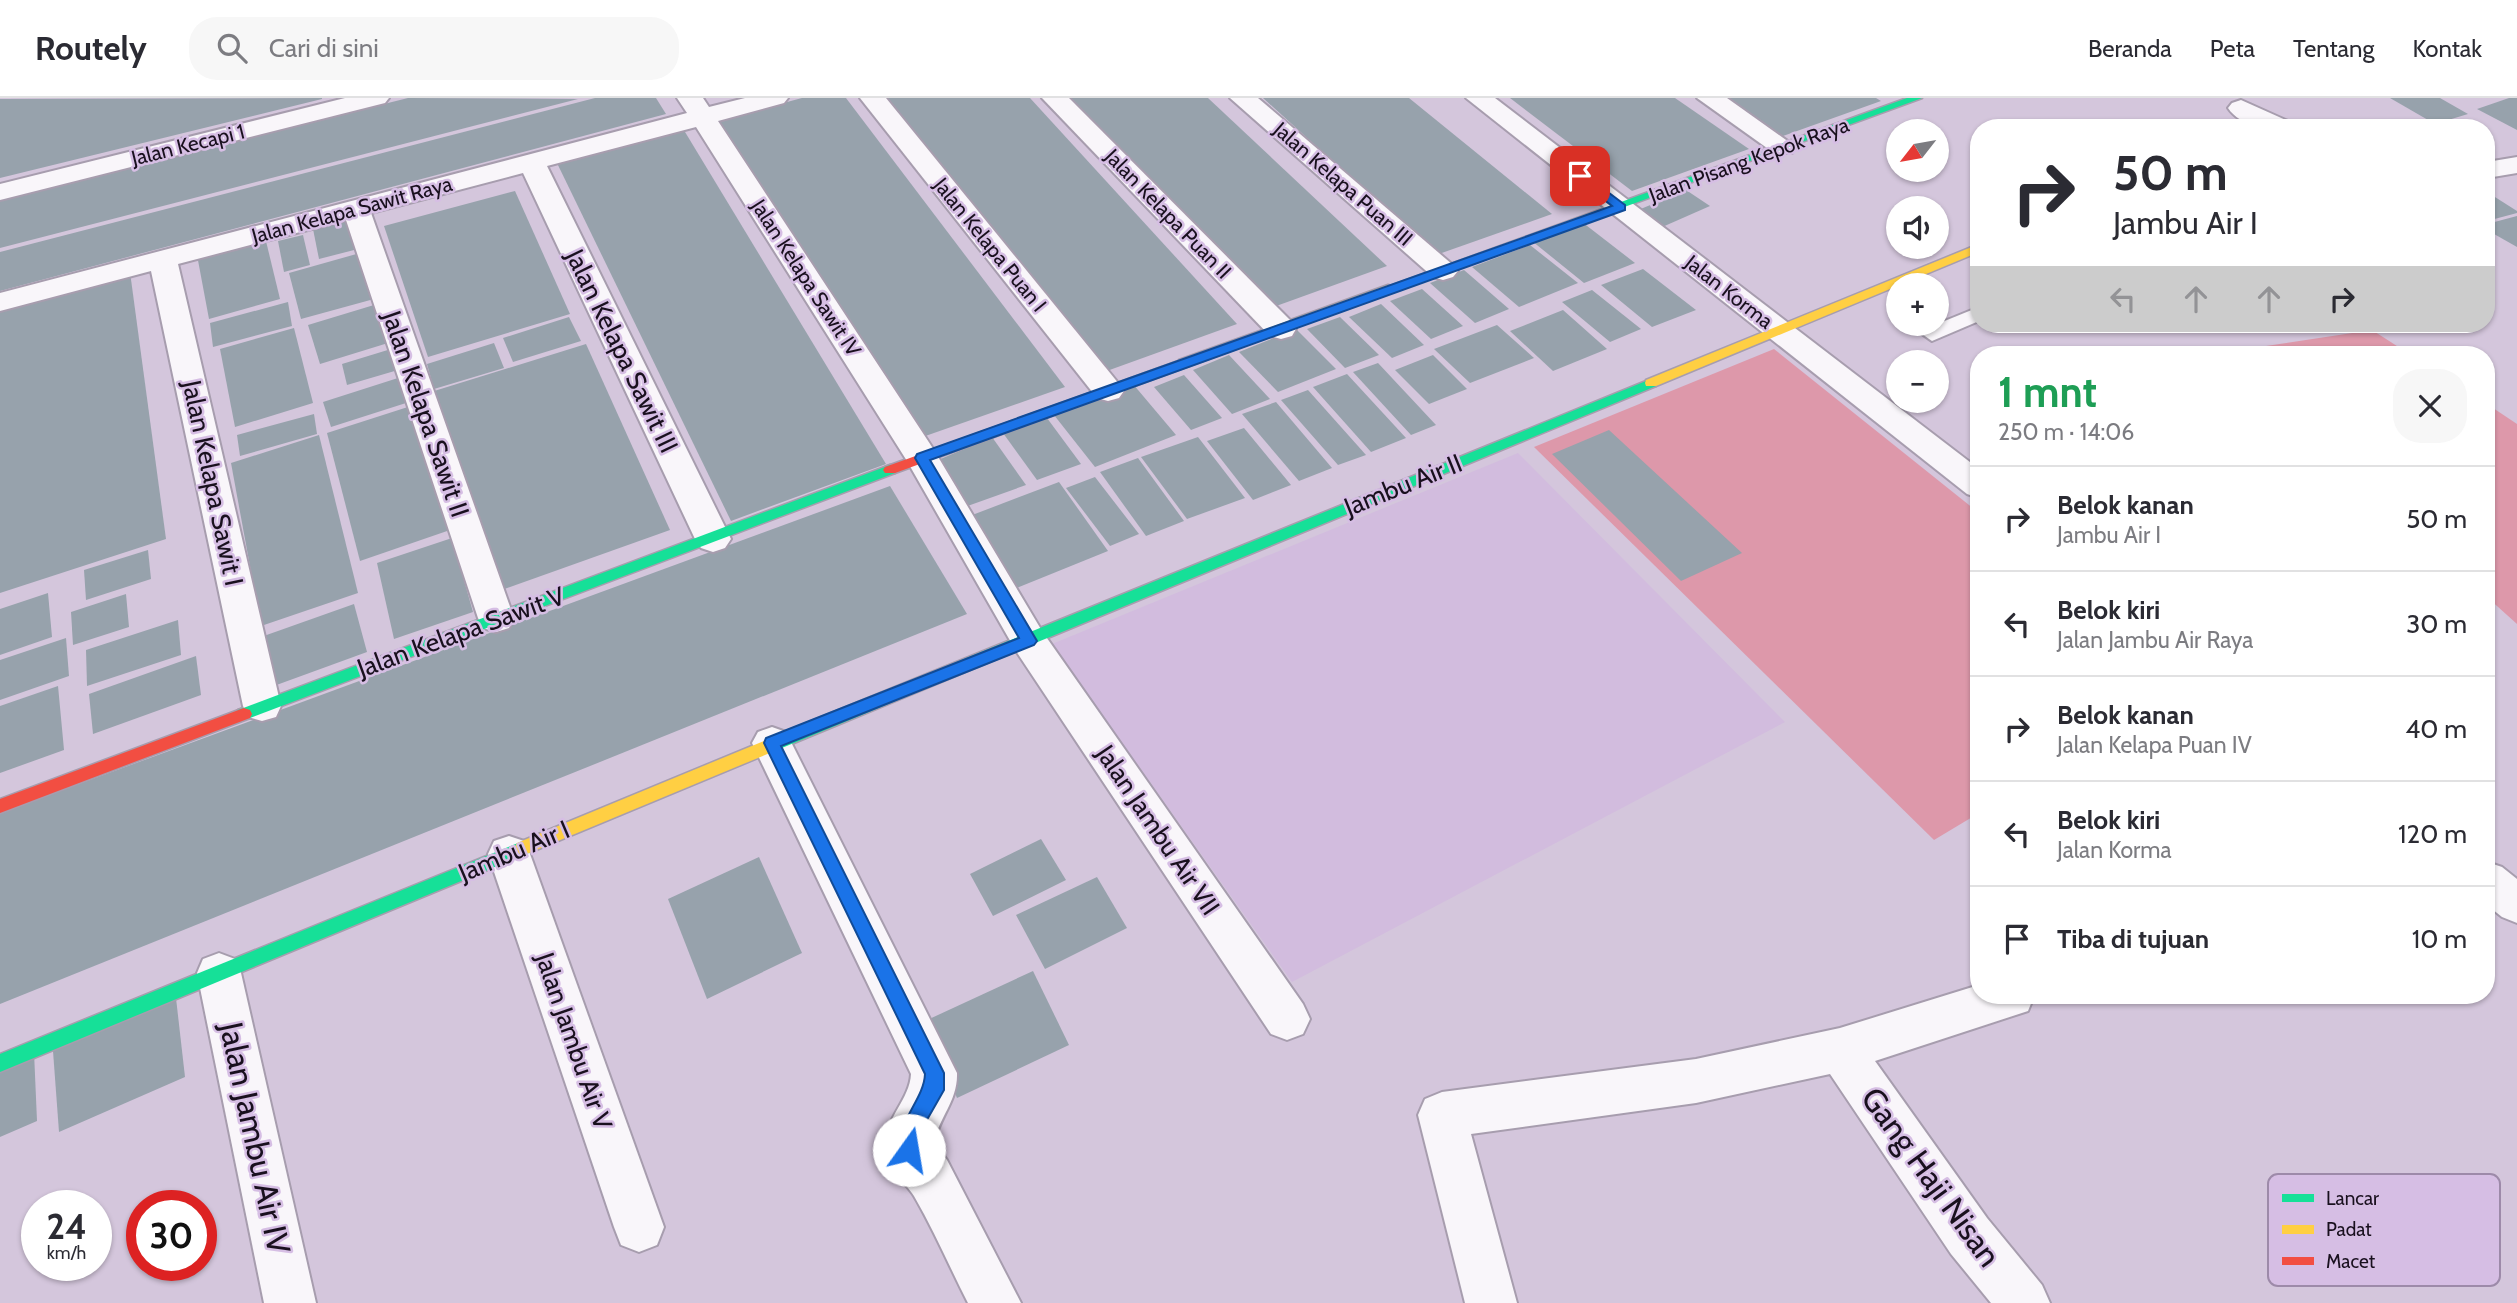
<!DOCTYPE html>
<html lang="id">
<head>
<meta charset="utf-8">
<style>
	:root { --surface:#fff; --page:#f7f7f7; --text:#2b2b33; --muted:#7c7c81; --line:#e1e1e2 }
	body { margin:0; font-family:Cabin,sans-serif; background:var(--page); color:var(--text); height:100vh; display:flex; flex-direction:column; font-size:26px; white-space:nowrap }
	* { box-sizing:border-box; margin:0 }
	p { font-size:23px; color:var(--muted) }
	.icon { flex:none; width:38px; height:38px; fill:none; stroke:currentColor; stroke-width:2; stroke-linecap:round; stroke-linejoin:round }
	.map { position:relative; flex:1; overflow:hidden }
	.panel { position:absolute; left:1970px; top:248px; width:525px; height:658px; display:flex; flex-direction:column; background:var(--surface); border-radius:28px; box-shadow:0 2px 5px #0004 }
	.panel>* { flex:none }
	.banner { position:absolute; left:1970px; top:21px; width:525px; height:214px; border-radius:28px; box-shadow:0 2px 5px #0004; background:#fff; color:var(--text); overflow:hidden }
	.needle { width:46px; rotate:239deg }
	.fabs { position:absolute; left:1886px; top:21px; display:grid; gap:14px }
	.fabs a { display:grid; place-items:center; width:63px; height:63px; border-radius:50%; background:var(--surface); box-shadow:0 2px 5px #0004; font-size:35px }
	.speed { position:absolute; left:21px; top:1092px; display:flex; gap:14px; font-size:35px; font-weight:700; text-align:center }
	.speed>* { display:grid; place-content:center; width:91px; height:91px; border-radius:50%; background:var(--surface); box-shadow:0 2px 5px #0004; line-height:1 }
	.speed small { font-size:18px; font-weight:400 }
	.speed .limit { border:10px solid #d22; background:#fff; color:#111 }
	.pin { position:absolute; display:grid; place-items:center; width:60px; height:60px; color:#fff; margin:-30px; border-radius:14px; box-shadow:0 4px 10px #0006 }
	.me { position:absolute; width:77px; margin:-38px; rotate:13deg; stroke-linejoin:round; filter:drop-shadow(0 0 5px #0008) }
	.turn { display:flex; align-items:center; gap:24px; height:147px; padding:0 28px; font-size:32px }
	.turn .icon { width:91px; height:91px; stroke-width:2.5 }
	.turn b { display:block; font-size:49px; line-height:60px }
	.lanes { display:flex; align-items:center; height:66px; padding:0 28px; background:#0003; justify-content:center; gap:35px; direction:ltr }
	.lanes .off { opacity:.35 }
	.round { display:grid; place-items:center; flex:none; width:74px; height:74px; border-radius:28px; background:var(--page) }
	.overview { display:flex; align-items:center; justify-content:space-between; height:119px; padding:0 28px }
	h1 { font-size:42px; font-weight:800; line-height:52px; color:#1e9e55 }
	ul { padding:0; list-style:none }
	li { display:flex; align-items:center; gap:21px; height:105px; padding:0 28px; border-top:2px solid var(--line) }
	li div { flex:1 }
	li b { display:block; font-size:26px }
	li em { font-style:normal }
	header { display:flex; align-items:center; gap:42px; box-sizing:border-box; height:98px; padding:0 35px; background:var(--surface); border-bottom:2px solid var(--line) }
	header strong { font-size:33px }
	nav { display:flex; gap:38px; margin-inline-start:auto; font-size:24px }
	.search { width:490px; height:63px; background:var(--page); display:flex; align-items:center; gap:18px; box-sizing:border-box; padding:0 24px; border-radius:28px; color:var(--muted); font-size:26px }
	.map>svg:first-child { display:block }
	.built { fill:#d2bcde }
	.green { fill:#dd98aa }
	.building { fill:#97a2ac }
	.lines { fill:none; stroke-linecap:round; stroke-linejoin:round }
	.lane-casing { stroke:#a79dae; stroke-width:4 }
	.street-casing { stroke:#a79dae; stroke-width:4 }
	.fast-casing { stroke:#a79dae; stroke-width:3 }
	.slow-casing { stroke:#a79dae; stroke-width:3 }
	.jam-casing { stroke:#a79dae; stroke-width:3 }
	.lane { fill:#f9f6fa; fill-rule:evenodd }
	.street { fill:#f9f6fa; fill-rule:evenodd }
	.fast { fill:#16e098; fill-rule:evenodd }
	.slow { fill:#ffcf43; fill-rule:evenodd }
	.jam { fill:#f24e42; fill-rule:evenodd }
	.route { fill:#1a73e8; stroke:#114b97; stroke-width:2 }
	.labels { text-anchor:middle; stroke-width:5; stroke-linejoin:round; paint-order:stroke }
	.far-street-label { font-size:21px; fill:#19101e; stroke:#d6bee4 }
	.street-label { font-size:26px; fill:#19101e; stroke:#d6bee4 }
	.near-street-label { font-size:32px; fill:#19101e; stroke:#d6bee4 }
	.key { fill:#d6bee4; stroke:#9d8aa9; stroke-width:2 }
	.key-label { font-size:19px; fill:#19101e }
</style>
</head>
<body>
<header>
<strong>Routely</strong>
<div class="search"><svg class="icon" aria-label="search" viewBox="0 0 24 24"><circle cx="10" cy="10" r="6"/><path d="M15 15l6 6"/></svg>Cari di sini</div>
<nav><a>Beranda</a><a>Peta</a><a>Tentang</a><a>Kontak</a></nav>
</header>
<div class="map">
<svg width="2517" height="1205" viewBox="0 0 2517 1205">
	<rect width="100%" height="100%" fill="#d4c6dc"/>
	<polygon class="built" points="1518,355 1785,624 1292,884 1052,546"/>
	<g class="green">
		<polygon points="2372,232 2411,257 2278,257 2266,248"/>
		<polygon points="1774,251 1979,415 1979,715 1934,742 1534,349"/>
		<polygon points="2487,306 2517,326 2517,526 2487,499"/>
	</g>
	<g class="building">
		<polygon points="322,0 322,1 0,80 0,1"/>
		<polygon points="408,0 578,1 0,150 0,102"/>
		<polygon points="595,0 656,0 666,16 0,193 0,154"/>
		<polygon points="802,0 846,0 1065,289 914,342 713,24"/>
		<polygon points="887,0 1030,0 1237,226 1104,274"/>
		<polygon points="1069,0 1208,0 1387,168 1268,211"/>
		<polygon points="1263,0 1409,0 1552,116 1436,157"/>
		<polygon points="1510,0 1675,0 1749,51 1632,93"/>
		<polygon points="1727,0 1876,0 1881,3 1783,38"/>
		<polygon points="2390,0 2440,0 2468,16 2435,26"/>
		<polygon points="2509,0 2517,0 2517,32 2477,11"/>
		<polygon points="2418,23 2429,30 2394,30 2394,29"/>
		<polygon points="682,29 886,366 731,423 556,63"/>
		<polygon points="1686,92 1710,108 1660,130 1636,113"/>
		<polygon points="515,93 570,216 428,259 384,128"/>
		<polygon points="2487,94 2517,113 2517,115 2487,123"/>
		<polygon points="2517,118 2517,149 2487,132 2487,126"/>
		<polygon points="351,121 358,151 319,161 313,131"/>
		<polygon points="1582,124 1635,165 1584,185 1532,143"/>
		<polygon points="303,137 310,167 284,174 278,143"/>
		<polygon points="265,139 280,201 209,221 197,157"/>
		<polygon points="1530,147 1578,185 1519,209 1472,169"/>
		<polygon points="360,155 374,201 301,221 289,175"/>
		<polygon points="1643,171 1696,212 1652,229 1601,187"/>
		<polygon points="1464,172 1509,211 1475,225 1430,185"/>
		<polygon points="130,174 166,441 0,495 0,209"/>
		<polygon points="1422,191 1463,228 1431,241 1390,203"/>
		<polygon points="1592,192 1641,231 1610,244 1562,204"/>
		<polygon points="288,204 292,228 213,249 210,225"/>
		<polygon points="1381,206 1424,247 1392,260 1349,219"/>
		<polygon points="374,207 388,245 320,266 308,227"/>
		<polygon points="1563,212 1607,251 1553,273 1510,233"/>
		<polygon points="569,219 581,243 513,264 503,240"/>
		<polygon points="1340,219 1379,257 1345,270 1307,231"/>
		<polygon points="1497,227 1534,260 1470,285 1434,251"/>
		<polygon points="294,230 313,305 235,329 220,251"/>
		<polygon points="1296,231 1336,271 1278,294 1239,254"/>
		<polygon points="494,245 504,270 434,291 427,266"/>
		<polygon points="586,246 670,432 496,494 431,294"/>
		<polygon points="391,251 398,272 347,287 342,266"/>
		<polygon points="1229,257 1270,301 1232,316 1193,272"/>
		<polygon points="1433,257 1467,291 1429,306 1395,272"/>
		<polygon points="1378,265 1436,327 1411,337 1353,274"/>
		<polygon points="1347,276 1406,340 1371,354 1313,289"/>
		<polygon points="1184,277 1222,320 1191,332 1154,289"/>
		<polygon points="398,280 406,305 331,329 323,304"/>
		<polygon points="1133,286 1176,337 1095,369 1054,317"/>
		<polygon points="1308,292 1366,357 1338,367 1281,302"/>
		<polygon points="1276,304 1332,370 1299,383 1242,316"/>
		<polygon points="411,308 450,432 360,463 327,335"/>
		<polygon points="314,316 317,336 240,358 237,337"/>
		<polygon points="1047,320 1081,366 1037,382 1003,335"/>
		<polygon points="1244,330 1291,387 1253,402 1207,343"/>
		<polygon points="1609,332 1742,455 1681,483 1552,356"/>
		<polygon points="319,337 358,495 261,528 231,365"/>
		<polygon points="992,339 1026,387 962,410 936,363"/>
		<polygon points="1198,339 1245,400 1187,421 1141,359"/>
		<polygon points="1138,360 1184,423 1146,438 1100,374"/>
		<polygon points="1095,379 1139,436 1110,448 1066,390"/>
		<polygon points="1059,384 1108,453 1014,491 967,419"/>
		<polygon points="890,388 967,516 0,906 0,715"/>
		<polygon points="452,440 473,514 394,541 377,465"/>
		<polygon points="148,452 151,481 86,502 84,472"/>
		<polygon points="48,495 52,539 0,557 0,511"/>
		<polygon points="126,496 129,529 73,547 71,514"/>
		<polygon points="354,506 367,554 271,589 261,539"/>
		<polygon points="178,522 181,557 87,588 86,552"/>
		<polygon points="66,540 69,578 0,602 0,562"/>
		<polygon points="196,558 201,597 93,636 89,596"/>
		<polygon points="58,588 64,652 0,675 0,608"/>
		<polygon points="1041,741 1066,782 993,818 970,776"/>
		<polygon points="759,759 802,855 707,901 668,801"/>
		<polygon points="1097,779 1127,830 1045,871 1016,817"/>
		<polygon points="1033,873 1069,947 957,1000 925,923"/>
		<polygon points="176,900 185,979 59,1034 53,953"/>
		<polygon points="34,954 37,1023 0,1039 0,968"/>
	</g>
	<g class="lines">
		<g class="lane-casing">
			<polygon id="lane" points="1979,209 1979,223 1932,243 1922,236 1925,231"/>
		</g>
		<g class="street-casing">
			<g id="street">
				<polygon points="345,0 389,0 385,5 0,102 0,86"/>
				<polygon points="677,0 703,0 709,9 745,0 788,0 784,5 718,23 934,352 1042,533 1303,906 1310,921 1303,936 1287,942 1271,936 1016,553 907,363 696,29 547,68 731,441 725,450 713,454 701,450 695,441 523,75 371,115 514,520 509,530 496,534 483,530 478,520 346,122 178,166 281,608 276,619 262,623 248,619 243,608 151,173 0,213 0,195 687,15"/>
				<polygon points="860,0 886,0 1119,286 1124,293 1119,300 1108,303 1097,300"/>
				<polygon points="1042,0 1069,0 1292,224 1296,231 1292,238 1281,241 1270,238"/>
				<polygon points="1230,0 1258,0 1453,167 1458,173 1453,179 1443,182 1433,179"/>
				<polygon points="1466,0 1495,0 1979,371 1979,400 1967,396"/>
				<polygon points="1697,0 1727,0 1796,49 1792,55 1774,55"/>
				<path d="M2241 2 2290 24 2294 30C2272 30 2242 31 2228 10L2232 5Z"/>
				<polygon points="2517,59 2517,75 2487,80 2487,64"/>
				<path d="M772 629 786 634 957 975C958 1003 939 1019 934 1045L947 1062 1021 1205H968C950 1170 934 1132 914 1098 905 1084 887 1070 885 1052 882 1023 910 1002 911 976L752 645 758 634Z"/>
				<polygon points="509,738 524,743 530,756 664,1129 657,1147 639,1154 621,1147 614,1129 488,756 494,743"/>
				<polygon points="2487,764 2502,769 2517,781 2517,825 2502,819 2487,807"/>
				<polygon points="219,855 235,861 241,875 316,1205 264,1205 197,875 203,861"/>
				<polygon points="1979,887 1979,898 2034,898 2028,913 1875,963 1987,1120 2042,1187 2050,1205 1991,1205 1951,1156 1830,976 1696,1005 1471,1036 1517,1205 1465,1205 1418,1017 1425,1001 1442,994 1696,961 1840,930"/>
			</g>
		</g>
		<g class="fast-casing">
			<g id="fast">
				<polygon points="1907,0 1922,0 1392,194 1384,194 1382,191"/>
				<polygon points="1651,281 1656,282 1656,288 777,652 765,652 763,647 765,642"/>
				<polygon points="890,367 895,369 897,372 895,375 250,620 238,620 236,616 238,612"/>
				<polygon points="523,743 529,745 532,750 529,755 0,974 0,956"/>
			</g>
		</g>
		<g class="slow-casing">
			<g id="slow">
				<polygon points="1979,146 1979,154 1656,288 1646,288 1645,285 1646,282"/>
				<polygon points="1388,187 1392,188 1392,194 1189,268 1179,268 1178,265 1179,262"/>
				<polygon points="771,640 777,642 779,647 777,652 529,755 523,757 517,755 514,750 517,745"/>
			</g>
		</g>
		<g class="jam-casing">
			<g id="jam">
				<polygon points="1184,261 1190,265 1189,268 895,375 885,375 883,372 885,369"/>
				<polygon points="244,610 250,612 252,616 250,620 0,715 0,701"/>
			</g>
		</g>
		<use href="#lane" class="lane"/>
		<use href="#street" class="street"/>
		<use href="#fast" class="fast"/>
		<use href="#slow" class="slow"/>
		<use href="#jam" class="jam"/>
	</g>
	<path class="route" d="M1576 76H1584L1625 107V112L930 362 1037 543 1034 547 781 648 944 975V992L924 1027 917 1059 909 1062 902 1059C890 1029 924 1004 925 976L764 645 766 640 1019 540 915 360 917 356 1612 108 1576 80Z"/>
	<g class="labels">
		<g class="far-street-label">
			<text transform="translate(188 47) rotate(-14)" y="7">Jalan Kecapi 1</text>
			<text transform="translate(1749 62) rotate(-20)" y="7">Jalan Pisang Kepok Raya</text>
			<text transform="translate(1343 86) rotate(41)" y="7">Jalan Kelapa Puan III</text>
			<text transform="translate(352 112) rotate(-15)" y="7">Jalan Kelapa Sawit Raya</text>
			<text transform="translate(1168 116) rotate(46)" y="7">Jalan Kelapa Puan II</text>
			<text transform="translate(990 147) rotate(51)" y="7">Jalan Kelapa Puan I</text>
			<text transform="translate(806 180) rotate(57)" y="7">Jalan Kelapa Sawit IV</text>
			<text transform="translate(1729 194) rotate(38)" y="7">Jalan Korma</text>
		</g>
		<g class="street-label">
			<text transform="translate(622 253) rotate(64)" y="9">Jalan Kelapa Sawit III</text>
			<text transform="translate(426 316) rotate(71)" y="9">Jalan Kelapa Sawit II</text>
			<text transform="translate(213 385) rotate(78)" y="9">Jalan Kelapa Sawit I</text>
			<text transform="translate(1403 387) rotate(-22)" y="9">Jambu Air II</text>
			<text transform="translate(461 534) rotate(-20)" y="9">Jalan Kelapa Sawit V</text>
			<text transform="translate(1158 732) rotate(56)" y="9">Jalan Jambu Air VII</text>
			<text transform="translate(514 753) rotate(-23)" y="9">Jambu Air I</text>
			<text transform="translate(574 943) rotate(71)" y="9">Jalan Jambu Air V</text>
		</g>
		<g class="near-street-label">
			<text transform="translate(255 1040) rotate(78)" y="11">Jalan Jambu Air IV</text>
			<text transform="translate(1931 1079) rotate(54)" y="11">Gang Haji Nisan</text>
		</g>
	</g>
	<rect x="2268" y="1076" width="232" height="112" rx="10" class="key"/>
	<rect x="2282" y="1096" width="32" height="8" fill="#16e098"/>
	<rect x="2282" y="1127" width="32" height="9" fill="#ffcf43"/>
	<rect x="2282" y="1159" width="32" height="8" fill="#f24e42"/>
	<g class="key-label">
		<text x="2326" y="1107">Lancar</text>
		<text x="2326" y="1138">Padat</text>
		<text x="2326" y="1170">Macet</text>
	</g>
</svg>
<div class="fabs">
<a><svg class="needle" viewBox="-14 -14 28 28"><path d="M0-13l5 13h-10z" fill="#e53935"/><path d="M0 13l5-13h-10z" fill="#7c7c81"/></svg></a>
<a><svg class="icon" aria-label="sound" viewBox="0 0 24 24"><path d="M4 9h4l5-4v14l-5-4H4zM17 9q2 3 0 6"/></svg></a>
<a>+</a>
<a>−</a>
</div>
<div class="speed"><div>24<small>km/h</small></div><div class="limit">30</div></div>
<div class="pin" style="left:1580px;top:78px;background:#d93025"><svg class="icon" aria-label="arrive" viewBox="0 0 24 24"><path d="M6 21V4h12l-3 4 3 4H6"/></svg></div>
<svg class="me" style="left:909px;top:1052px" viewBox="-20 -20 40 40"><circle r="19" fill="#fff"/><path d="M0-13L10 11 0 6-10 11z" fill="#1a73e8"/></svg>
<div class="banner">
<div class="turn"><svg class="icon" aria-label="right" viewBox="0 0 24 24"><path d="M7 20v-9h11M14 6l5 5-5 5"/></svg><div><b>50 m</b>Jambu Air I</div></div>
<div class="lanes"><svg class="icon off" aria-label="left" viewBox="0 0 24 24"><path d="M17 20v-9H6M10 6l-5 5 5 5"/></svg><svg class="icon off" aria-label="ahead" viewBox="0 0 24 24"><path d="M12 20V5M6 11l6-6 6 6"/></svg><svg class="icon off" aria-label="ahead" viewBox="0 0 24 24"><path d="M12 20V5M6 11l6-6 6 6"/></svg><svg class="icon" aria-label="right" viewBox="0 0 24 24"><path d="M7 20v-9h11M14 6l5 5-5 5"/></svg></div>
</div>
<section class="panel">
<div class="overview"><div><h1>1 mnt</h1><p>250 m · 14:06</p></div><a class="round"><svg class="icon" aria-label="close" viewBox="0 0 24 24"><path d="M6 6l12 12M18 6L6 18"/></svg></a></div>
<ul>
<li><svg class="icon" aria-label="right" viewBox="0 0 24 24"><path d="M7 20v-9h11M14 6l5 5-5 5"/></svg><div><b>Belok kanan</b><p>Jambu Air I</p></div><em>50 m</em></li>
<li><svg class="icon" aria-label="left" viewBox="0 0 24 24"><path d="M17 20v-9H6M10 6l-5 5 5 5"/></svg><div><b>Belok kiri</b><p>Jalan Jambu Air Raya</p></div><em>30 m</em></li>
<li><svg class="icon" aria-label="right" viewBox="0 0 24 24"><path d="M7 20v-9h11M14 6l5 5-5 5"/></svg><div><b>Belok kanan</b><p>Jalan Kelapa Puan IV</p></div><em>40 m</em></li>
<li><svg class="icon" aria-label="left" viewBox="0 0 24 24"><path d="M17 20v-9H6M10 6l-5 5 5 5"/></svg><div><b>Belok kiri</b><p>Jalan Korma</p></div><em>120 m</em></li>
<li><svg class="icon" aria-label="arrive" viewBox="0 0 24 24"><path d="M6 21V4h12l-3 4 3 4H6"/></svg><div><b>Tiba di tujuan</b></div><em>10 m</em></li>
</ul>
</section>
</div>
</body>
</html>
